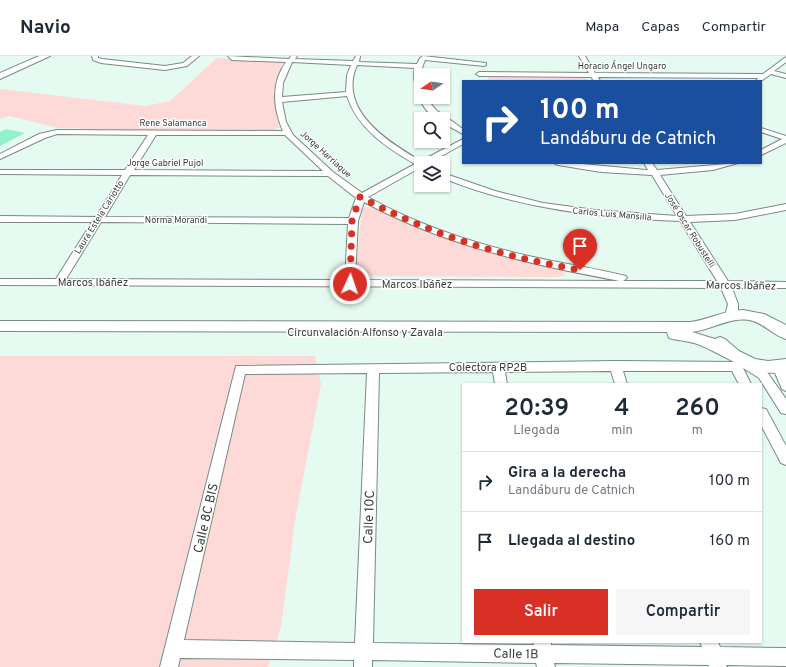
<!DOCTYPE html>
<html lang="es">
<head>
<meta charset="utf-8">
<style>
	:root { --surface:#fff; --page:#f6f6f7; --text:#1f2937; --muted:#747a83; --line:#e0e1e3; --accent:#d93025 }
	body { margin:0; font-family:Overpass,sans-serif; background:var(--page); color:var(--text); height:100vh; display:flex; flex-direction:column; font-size:15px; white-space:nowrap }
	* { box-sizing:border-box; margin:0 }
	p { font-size:13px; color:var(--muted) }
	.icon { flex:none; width:22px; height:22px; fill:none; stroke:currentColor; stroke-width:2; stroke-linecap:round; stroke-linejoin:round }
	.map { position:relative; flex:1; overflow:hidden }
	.drawer { position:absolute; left:462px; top:327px; width:300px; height:260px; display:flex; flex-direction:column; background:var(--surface); border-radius:0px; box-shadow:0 1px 3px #0004 }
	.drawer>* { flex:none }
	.top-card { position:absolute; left:462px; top:24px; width:300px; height:84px; border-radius:0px; box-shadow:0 1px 3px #0004; background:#1a4fa0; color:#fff; overflow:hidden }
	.needle { width:26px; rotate:257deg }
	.buttons { position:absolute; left:414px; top:12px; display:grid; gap:8px }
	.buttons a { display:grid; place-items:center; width:36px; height:36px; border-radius:0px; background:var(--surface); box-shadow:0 1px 3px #0004; font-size:20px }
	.pin { position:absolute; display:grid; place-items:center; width:34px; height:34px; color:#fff; margin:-41px -17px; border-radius:50% 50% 50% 0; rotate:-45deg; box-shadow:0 0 4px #0007 }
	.pin .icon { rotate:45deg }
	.me { position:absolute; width:44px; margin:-22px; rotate:3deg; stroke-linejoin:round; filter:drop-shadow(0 0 3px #0008) }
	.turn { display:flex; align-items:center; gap:14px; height:84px; padding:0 12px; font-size:18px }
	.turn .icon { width:52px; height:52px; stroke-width:2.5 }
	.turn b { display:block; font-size:28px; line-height:34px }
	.eta { display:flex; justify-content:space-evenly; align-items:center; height:68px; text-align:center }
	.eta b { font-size:24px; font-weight:600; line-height:28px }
	.action { display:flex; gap:8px; margin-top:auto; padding:8px 12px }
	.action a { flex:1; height:46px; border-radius:0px; background:var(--accent); color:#fff; font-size:16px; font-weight:600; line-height:46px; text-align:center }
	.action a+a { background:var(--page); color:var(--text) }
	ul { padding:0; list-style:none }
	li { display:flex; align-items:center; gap:12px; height:60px; padding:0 12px; border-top:1px solid var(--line) }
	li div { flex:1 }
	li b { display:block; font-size:15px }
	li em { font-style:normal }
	header { display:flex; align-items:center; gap:24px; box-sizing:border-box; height:56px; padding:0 20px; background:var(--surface); border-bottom:1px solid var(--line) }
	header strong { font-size:19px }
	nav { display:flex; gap:22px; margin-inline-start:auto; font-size:14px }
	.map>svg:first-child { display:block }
	.green { fill:#fdd9d7 }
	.building { fill:#91f2cd }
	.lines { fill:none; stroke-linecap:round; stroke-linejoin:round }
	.minor-casing { stroke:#798b83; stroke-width:2 }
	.major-casing { stroke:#798b83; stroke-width:2 }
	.minor { fill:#fff; fill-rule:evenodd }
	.major { fill:#fff; fill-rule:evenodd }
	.route { stroke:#d93025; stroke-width:7; stroke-dasharray:0 12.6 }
	.labels { text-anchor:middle; stroke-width:3; stroke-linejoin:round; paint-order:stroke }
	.far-street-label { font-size:9px; fill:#373f3b; stroke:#fff }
	.street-label { font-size:11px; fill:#373f3b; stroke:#fff }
	.near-street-label { font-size:13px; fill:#373f3b; stroke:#fff }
</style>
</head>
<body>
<header>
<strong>Navio</strong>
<nav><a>Mapa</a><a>Capas</a><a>Compartir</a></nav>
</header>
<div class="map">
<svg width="786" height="611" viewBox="0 0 786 611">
	<rect width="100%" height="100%" fill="#e5faf0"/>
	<g class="green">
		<polygon points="217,2 283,6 273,34 276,56 281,71 273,74 205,76 58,72 9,60 0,63 0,33 146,50 170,45"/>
		<polygon points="488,21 585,22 589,25 488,25"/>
		<polygon points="366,151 374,152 397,164 431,177 470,190 558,213 564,215 565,219 559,221 364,220 356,215 362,153"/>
		<polygon points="0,300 315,300 321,328 295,465 281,571 268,611 0,611"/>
	</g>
	<polygon class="building" points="6,73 25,77 0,90 0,76"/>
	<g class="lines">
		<g class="minor-casing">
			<g id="minor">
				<polygon points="92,0 98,0 98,2 102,3 165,10 183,7 192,0 199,0 187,10 165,14 101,7 93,4"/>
				<path d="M228 0 289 3 291 0H297L295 3 353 5 356 0H360L359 6 417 8 420 2 423 0 486 7V9L484 10 425 4 420 17 421 41H425L436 54 463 73V78L443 67V63C423 63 411 28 415 12L357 9C337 54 388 86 421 105L463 83V88L429 107H421V111L368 141C419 170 476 188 533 201 564 208 595 212 626 220L627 222 623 225H717L680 165C599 162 519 153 443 122V117L495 135 543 147 595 154 677 160 652 119 601 116 558 109 554 107H572L646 114H648L644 107H652L657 114 738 107 713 114 660 119 686 160 735 158 786 148V154L735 164 690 166 728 225 786 226V232H732L738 248V256L735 263 731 264 725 260 728 248 721 232 0 229V223H56L92 166H0V160L96 161 122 119 0 118V114H125L148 79 57 78 45 82 0 103V98L39 78 57 74 283 75C273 52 271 27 286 6L232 4ZM292 6 351 9 347 19 346 36 282 41 283 27ZM347 40C357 72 387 92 415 108L362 137 333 116 293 79 286 66 282 46ZM156 79H285L323 115 134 114ZM130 119 328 120 356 142 349 162 105 161ZM364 146C444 189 532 209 620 225L355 224 358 165ZM101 166 348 168 345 224 66 223Z"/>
				<polygon points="579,0 585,0 595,17 763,18 786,1 786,6 774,15 786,18 786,22 771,18 761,25 756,25 758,22 598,21 600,25 594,25 591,21 479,20 476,18 479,16 589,17"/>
				<polygon points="761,72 786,80 786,87 761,99 761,94 782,83 761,76"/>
				<path d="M745 303 767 316 786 343V358L781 357 759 322 743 312 751 328H739L732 315H623L627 328H615L611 315 505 316 507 328H495L493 316 379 317 373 587 534 589 533 586H551V589L702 591 700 586H718L720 591 786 592V610L726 609 727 611H709L708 609 554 607 555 611H537L536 607 372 604V611H354V604L180 602 178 611H160L236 310 615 305 739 306ZM367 317 355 587 184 584 245 318Z"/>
				<polygon points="786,305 786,335 782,333 775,317 782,307"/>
				<polygon points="761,352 766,353 786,390 786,409 781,407 761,369"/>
			</g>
		</g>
		<g class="major-casing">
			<g id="major">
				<polygon points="39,0 50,0 0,23 0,17"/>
				<path d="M743 254 764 258 786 269V283C774 280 766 269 753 265 731 259 713 274 692 276L715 283 720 281 725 283 739 295 755 303 768 305 786 303V315C753 323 731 302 702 290 692 285 679 285 669 282L667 276 0 275V265L690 266C709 264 724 254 743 254Z"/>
			</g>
		</g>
		<use href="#minor" class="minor"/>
		<use href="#major" class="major"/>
	</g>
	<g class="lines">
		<path class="route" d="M350 228 352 165 360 141C382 152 404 163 427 172 476 192 529 205 580 214"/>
	</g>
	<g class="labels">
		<g class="far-street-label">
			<text x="622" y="13">Horacio Ángel Ungaro</text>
			<text x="173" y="70">Rene Salamanca</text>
			<text transform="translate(326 98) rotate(42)" y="3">Jorge Harriague</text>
			<text x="165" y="110">Jorge Gabriel Pujol</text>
			<text transform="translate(612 158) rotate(5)" y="3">Carlos Luis Mansilla</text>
			<text transform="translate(99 161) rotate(-58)" y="3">Laura Estela Cariotto</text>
			<text x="176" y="167">Norma Morandi</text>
			<text transform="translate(690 174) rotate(58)" y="3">José Oscar Robustelli</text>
		</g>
		<g class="street-label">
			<text x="93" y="230">Marcos Ibáñez</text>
			<text x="417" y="232">Marcos Ibáñez</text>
			<text transform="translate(741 229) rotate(1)" y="4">Marcos Ibáñez</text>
			<text x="365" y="280">Circunvalación Alfonso y Zavala</text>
			<text x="488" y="315">Colectora RP2B</text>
		</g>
		<g class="near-street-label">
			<text transform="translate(368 461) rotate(-88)" y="5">Calle 10C</text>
			<text transform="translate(205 462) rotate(-77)" y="5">Calle 8C BIS</text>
			<text transform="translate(516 597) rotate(1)" y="5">Calle 1B</text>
		</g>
	</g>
</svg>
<div class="buttons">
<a><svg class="needle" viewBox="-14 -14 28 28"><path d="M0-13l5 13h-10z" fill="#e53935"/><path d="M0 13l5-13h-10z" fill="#747a83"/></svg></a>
<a><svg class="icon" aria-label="search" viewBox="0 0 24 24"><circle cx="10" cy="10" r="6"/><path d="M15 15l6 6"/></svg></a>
<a><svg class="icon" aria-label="layers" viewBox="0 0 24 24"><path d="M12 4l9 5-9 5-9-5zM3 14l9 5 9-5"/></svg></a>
</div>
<div class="pin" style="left:580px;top:214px;background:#d93025"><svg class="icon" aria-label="arrive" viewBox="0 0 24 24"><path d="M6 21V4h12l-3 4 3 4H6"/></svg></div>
<svg class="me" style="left:350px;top:228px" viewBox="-20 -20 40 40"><circle r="17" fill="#d93025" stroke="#fff" stroke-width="3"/><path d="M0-11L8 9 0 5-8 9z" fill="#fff"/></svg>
<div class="top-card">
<div class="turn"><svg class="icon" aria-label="right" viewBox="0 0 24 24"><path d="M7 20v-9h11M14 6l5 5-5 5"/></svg><div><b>100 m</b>Landáburu de Catnich</div></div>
</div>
<section class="drawer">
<div class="eta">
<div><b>20:39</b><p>Llegada</p></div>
<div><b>4</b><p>min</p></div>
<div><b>260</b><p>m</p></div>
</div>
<ul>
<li><svg class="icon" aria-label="right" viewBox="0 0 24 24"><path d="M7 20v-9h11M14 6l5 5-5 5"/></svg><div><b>Gira a la derecha</b><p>Landáburu de Catnich</p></div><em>100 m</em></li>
<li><svg class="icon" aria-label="arrive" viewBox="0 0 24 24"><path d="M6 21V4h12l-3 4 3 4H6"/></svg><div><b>Llegada al destino</b></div><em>160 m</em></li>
</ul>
<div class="action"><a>Salir</a><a>Compartir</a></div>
</section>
</div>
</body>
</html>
